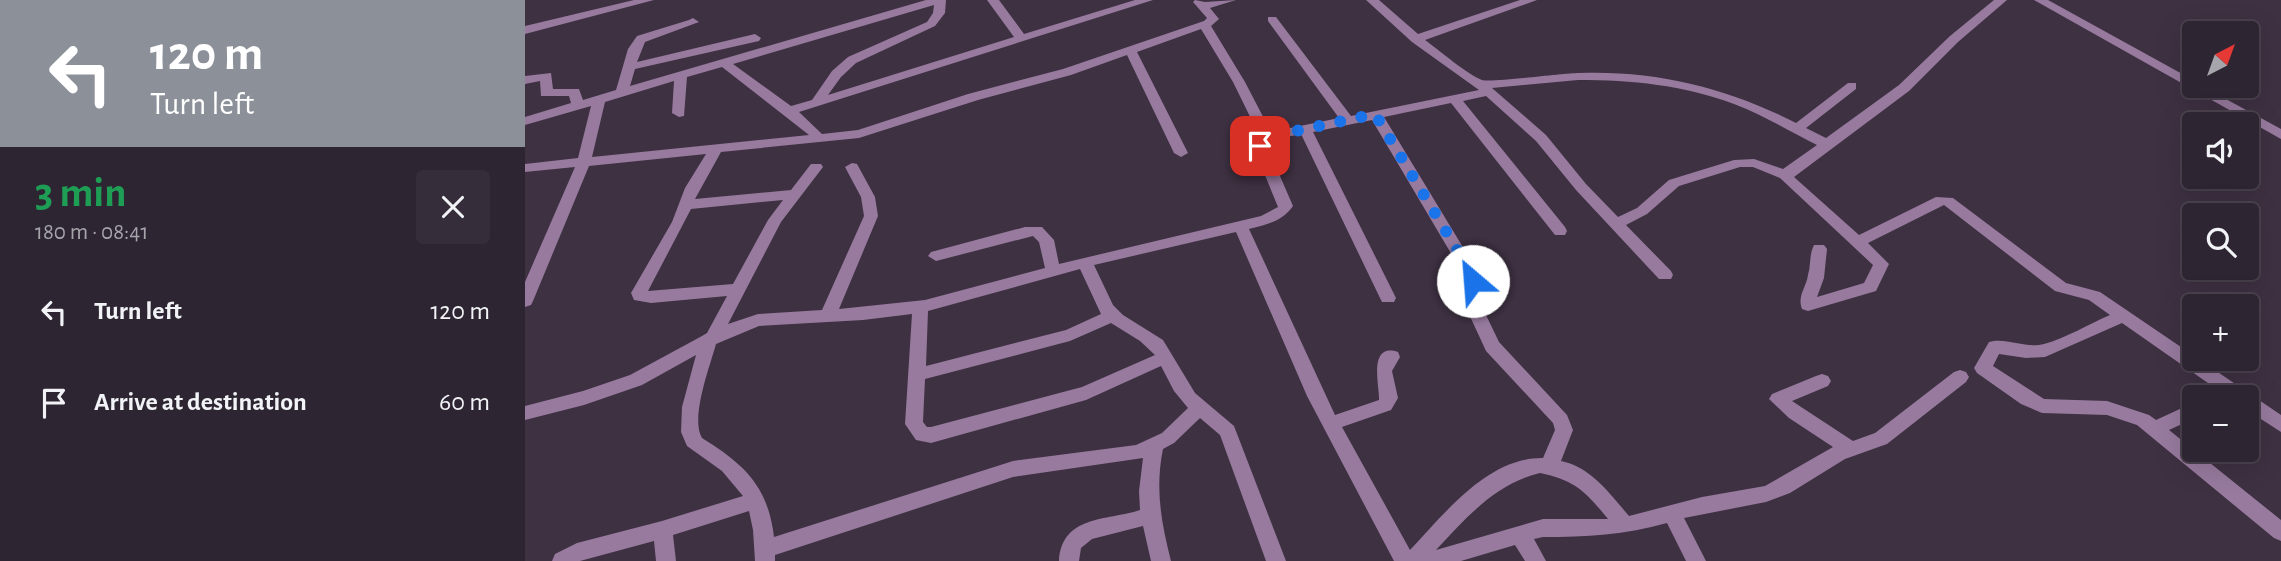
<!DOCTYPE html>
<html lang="en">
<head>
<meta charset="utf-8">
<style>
	:root { --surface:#2e2532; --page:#362d3a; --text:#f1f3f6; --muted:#a7a5ac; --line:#49424d }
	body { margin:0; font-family:"Alegreya Sans",sans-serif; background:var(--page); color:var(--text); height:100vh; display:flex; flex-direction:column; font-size:26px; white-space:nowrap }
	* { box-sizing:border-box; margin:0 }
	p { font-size:23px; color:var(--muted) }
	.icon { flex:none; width:38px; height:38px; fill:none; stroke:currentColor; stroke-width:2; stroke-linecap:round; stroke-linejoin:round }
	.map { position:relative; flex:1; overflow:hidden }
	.panel { display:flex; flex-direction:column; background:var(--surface); width:525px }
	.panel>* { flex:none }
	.guide { background:#8c9099; color:#fff; overflow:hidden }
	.needle { width:46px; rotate:41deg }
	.controls { position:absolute; left:1657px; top:21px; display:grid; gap:14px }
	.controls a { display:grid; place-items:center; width:77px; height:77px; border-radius:7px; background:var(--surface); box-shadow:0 7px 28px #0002,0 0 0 2px var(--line); font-size:35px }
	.pin { position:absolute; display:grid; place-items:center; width:60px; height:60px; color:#fff; margin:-30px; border-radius:14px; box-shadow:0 4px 10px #0006 }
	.me { position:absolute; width:77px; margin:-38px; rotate:333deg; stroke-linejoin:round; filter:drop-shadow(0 0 5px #0008) }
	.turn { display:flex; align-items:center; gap:24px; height:147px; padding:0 35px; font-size:32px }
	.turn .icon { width:91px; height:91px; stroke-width:2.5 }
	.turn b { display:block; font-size:49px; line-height:60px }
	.round { display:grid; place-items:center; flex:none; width:74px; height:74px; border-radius:7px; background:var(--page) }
	.headline { display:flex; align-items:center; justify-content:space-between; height:119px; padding:0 35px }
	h1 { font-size:42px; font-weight:700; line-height:52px; color:#1e9e55 }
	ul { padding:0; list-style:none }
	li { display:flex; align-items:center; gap:21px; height:91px; padding:0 35px }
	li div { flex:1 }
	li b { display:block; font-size:26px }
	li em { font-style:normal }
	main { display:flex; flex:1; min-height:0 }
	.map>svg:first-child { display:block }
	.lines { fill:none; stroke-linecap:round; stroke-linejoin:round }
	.minor { fill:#977a9e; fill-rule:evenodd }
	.route { stroke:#1a73e8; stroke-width:12; stroke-dasharray:0 21.6 }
</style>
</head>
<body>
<main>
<section class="panel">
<div class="guide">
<div class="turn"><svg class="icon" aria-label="left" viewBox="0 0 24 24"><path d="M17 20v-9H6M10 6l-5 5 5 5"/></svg><div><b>120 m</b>Turn left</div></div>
</div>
<div class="headline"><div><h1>3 min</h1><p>180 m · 08:41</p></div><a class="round"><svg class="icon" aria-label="close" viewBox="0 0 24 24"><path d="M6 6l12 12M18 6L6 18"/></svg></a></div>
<ul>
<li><svg class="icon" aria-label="left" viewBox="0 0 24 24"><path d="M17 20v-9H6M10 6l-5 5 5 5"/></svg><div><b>Turn left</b></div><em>120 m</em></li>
<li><svg class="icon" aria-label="arrive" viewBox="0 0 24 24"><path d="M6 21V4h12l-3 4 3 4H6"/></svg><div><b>Arrive at destination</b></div><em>60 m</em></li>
</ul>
</section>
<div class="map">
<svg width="1756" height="561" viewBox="0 0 1756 561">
	<rect width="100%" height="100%" fill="#3e3142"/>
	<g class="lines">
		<g class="minor">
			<polygon points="109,0 129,0 0,34 0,26"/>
			<path d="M401 0H421L420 13 410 26 331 63 316 77 303 95 489 37 462 0H474L499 34 610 0H628L274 112 297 134 333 130 443 94 538 69 679 21 682 18 668 2 670 0 680 2 711 0 685 8 694 19 686 26 720 82 746 132 814 118 743 21V17H751L826 116 954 90 887 42 841 0H854L893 34 995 0H1012L900 40C914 50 943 75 957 80 966 83 1038 73 1054 73 1131 70 1203 88 1271 123L1323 83H1331V89L1281 128 1301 138 1374 85 1425 36 1469 0H1482L1433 42 1384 91 1269 177 1334 235 1411 197 1428 198 1541 283 1575 292 1756 415V432L1722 410V397H1703L1597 323 1520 357 1501 358 1474 354 1468 366 1519 399 1582 401 1624 415 1631 420 1670 402V418L1644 430 1756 520V541L1749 538 1612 425 1582 415 1517 413 1496 404 1452 373 1449 368 1464 342C1481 337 1501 349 1519 344 1541 338 1564 324 1585 315L1564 300 1530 291 1419 205 1343 243 1364 264 1351 291 1283 311 1277 309C1272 296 1281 288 1283 275 1286 265 1284 255 1289 245H1299L1302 249 1299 278 1292 297 1339 283 1348 265 1255 178 1228 167H1215L1154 186 1122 214 1101 225 1146 271 1148 275 1146 279H1134L1051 190 1011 141 961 96 938 101 1040 227 1042 231 1040 235H1030L926 103 859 117 956 277 954 285 948 288 974 342 1042 415 1048 430 1036 461C1066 467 1085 494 1104 516L1177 497 1240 486 1308 447 1264 418 1244 399 1247 394 1291 376 1297 374 1303 376 1306 381 1303 386 1267 401 1328 441 1350 433 1429 372 1435 370 1441 372 1444 377 1441 382 1362 444 1320 459 1265 493 1241 502 1159 518 1181 561H1161L1142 523C1100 535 1061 537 1018 537L1009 539 1021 561H1000L990 545 936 561H869L782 396 711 232 569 265 588 305 598 315 638 340 670 393 709 426 761 561H741L695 435 675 418 649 443 638 449C630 488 636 522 646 561H626L618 526 567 539 556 548 554 561H534C537 515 581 521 615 510L614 491 618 458 488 477 250 555V561H230L228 530 224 511 148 535 151 561H131L129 541 55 561H27L30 554 52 543 137 521 218 496 197 471 162 446 156 432 157 407 171 355 117 385 59 405 0 420V406L58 391 105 375 177 336 182 333 202 296 126 303 109 300 106 293 147 222 160 188 181 154 64 166 8 301 6 305 0 307V282L50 167 0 172V164L53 158 66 106 0 125V117L46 103 44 96H16L15 81 0 84V76L26 73 28 89H54L58 100 91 90 103 49 112 36 164 20 168 18 174 22 120 42 112 62 230 34 236 38 234 41 110 69 105 86ZM409 5 408 13 402 22 323 57 307 71 287 100 266 106 208 64ZM676 29 708 82 735 137 728 146 753 207 736 216 534 264 529 240 517 227H500L406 252 403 256 411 261 508 236 514 242 520 268 400 300 314 309 353 216 350 197 332 164 327 163 320 167 336 197 339 216 297 310 233 314 203 324 256 222 298 167 296 164H286L266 190 170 199 196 152 334 138 453 100 546 75 602 55 649 153 656 157 663 153 612 52ZM197 67 284 135 67 157 80 102 149 81 147 113 154 117 159 116 162 77ZM1053 80C1107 80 1158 85 1209 104 1238 115 1264 131 1292 145L1258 169 1229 159 1209 160 1144 180 1112 208 1093 217 1061 184 1021 135 967 88ZM847 120 940 277 931 286 961 351 1028 423 1030 430 1018 458C963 457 919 514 885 550L817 427 866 410 873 398 867 371 875 357 873 352C842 342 855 388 854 400L810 415 724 229C741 225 758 221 768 206L742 146 747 140 776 134 855 298 857 302H869L871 298 788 132ZM258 200 243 220 208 284 123 291 166 209ZM555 269 576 314 541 330 401 366 403 311ZM387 314 380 424 391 440 406 443 561 400 636 366 649 391 663 408 637 433 611 445 488 461 249 537C243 486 219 464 177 438 165 418 185 366 191 344L234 326 338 320ZM586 323 615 341 630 355 557 387 406 427H402L398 422 400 379 545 341ZM1015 473C1050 480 1061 492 1083 519H1018L911 550C942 517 970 484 1015 473Z"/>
			<polygon points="1509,0 1523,0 1670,81 1670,86 1677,86 1756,129 1756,139"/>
		</g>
	</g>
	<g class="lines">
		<polyline class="route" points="735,146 736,142 747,136 850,114 948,276 948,281"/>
	</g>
</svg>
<div class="controls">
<a><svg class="needle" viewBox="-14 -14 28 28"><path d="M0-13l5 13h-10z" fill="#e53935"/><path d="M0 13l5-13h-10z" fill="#a7a5ac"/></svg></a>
<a><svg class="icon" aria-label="sound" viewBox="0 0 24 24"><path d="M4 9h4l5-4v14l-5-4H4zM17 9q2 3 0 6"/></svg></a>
<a><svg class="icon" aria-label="search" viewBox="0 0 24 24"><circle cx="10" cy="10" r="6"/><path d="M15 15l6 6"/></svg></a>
<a>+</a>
<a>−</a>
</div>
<div class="pin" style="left:735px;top:146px;background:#d93025"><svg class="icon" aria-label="arrive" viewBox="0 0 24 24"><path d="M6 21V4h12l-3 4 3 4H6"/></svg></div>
<svg class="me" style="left:948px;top:281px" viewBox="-20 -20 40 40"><circle r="19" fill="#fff"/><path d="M0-13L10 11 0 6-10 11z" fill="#1a73e8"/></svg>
</div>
</main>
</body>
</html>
